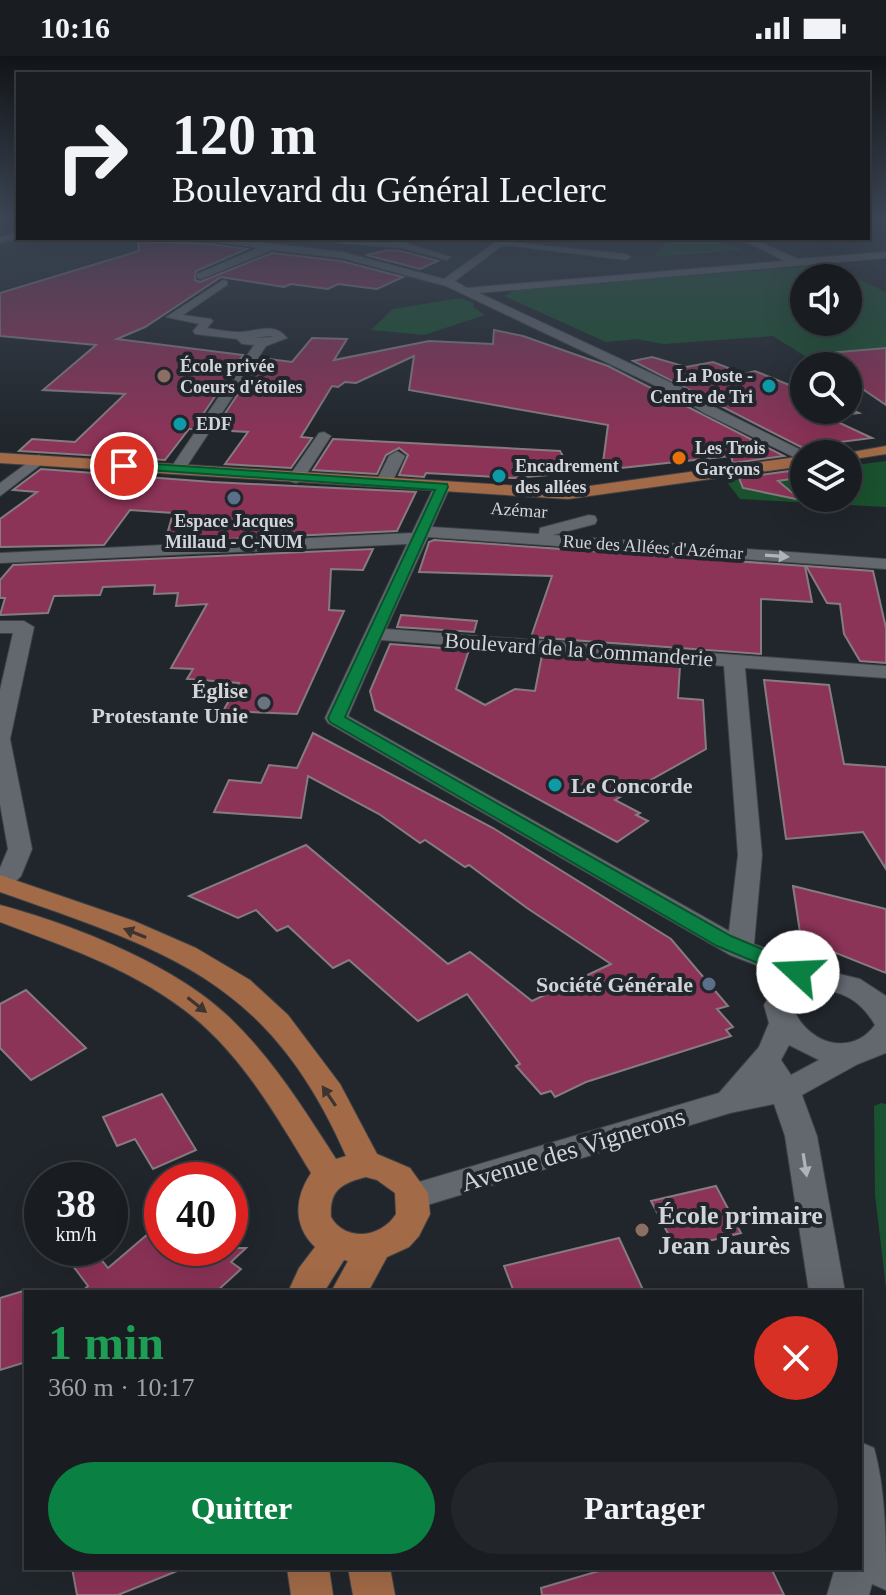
<!DOCTYPE html>
<html lang="fr">
<head>
<meta charset="utf-8">
<style>
	:root { --surface:#191c21; --page:#22252a; --text:#f1f3f6; --muted:#9fa1a5; --line:#373a3f; --accent:#0b8043 }
	body { margin:0; font-family:"Times New Roman",serif; background:var(--page); color:var(--text); height:100vh; display:flex; flex-direction:column; font-size:30px; white-space:nowrap }
	* { box-sizing:border-box; margin:0 }
	p { font-size:26px; color:var(--muted) }
	.icon { flex:none; width:44px; height:44px; fill:none; stroke:currentColor; stroke-width:2; stroke-linecap:round; stroke-linejoin:round }
	.map { position:relative; flex:1; overflow:hidden }
	.panel { position:absolute; left:24px; top:1234px; width:838px; height:280px; display:flex; flex-direction:column; background:var(--surface); border-radius:0px; box-shadow:0 8px 32px #0002,0 0 0 2px var(--line) }
	.panel>* { flex:none }
	.banner { position:absolute; left:16px; top:16px; width:854px; height:168px; border-radius:0px; box-shadow:0 8px 32px #0002,0 0 0 2px var(--line); background:#191c21; color:var(--text); overflow:hidden }
	.fabs { position:absolute; left:790px; top:208px; display:grid; gap:16px }
	.fabs a { display:grid; place-items:center; width:72px; height:72px; border-radius:50%; background:var(--surface); box-shadow:0 8px 32px #0002,0 0 0 2px var(--line); font-size:40px }
	.speed { position:absolute; left:24px; top:1106px; display:flex; gap:16px; font-size:40px; font-weight:700; text-align:center }
	.speed>* { display:grid; place-content:center; width:104px; height:104px; border-radius:50%; background:var(--surface); box-shadow:0 8px 32px #0002,0 0 0 2px var(--line); line-height:1 }
	.speed small { font-size:20px; font-weight:400 }
	.speed .limit { border:12px solid #d22; background:#fff; color:#111 }
	.pin { position:absolute; display:grid; place-items:center; width:68px; height:68px; color:#fff; margin:-34px; border:4px solid #fff; border-radius:50%; box-shadow:0 2px 8px #0007 }
	.me { position:absolute; width:88px; margin:-44px; rotate:290deg; stroke-linejoin:round; filter:drop-shadow(0 0 6px #0008) }
	.turn { display:flex; align-items:center; gap:28px; height:168px; padding:0 24px; font-size:36px }
	.turn .icon { width:104px; height:104px; stroke-width:2.5 }
	.turn b { display:block; font-size:56px; line-height:68px }
	.round { display:grid; place-items:center; flex:none; width:84px; height:84px; border-radius:42px; background:var(--page) }
	.headline { display:flex; align-items:center; justify-content:space-between; height:136px; padding:0 24px }
	h1 { font-size:48px; font-weight:800; line-height:60px; color:#1e9e55 }
	.primary-button { display:flex; gap:16px; margin-top:auto; padding:16px 24px }
	.primary-button a { flex:1; height:92px; border-radius:48px; background:var(--accent); color:#fff; font-size:32px; font-weight:800; line-height:92px; text-align:center }
	.primary-button a+a { background:var(--page); color:var(--text) }
	.status { display:flex; justify-content:space-between; align-items:center; height:56px; padding:0 40px; background:var(--surface); direction:ltr }
	.status svg { height:22px; fill:currentColor }
	.map>svg:first-child { display:block }
	.green { fill:#1a512e; fill-rule:evenodd }
	.building { fill:#8c3358; stroke:#867c7f; stroke-width:2 }
	.lines { fill:none; stroke-linecap:round; stroke-linejoin:round }
	.minor-casing { stroke:#3e4247; stroke-width:2 }
	.major-casing { stroke:#3e4247; stroke-width:2 }
	.minor { fill:#63686f; fill-rule:evenodd }
	.major { fill:#a26a47; fill-rule:evenodd }
	.oneway { fill:#b0b4b8 }
	.oneway2 { fill:#3b3431 }
	.route { fill:#0b8043; stroke:#07532c; stroke-width:2 }
	.education-dot { fill:#8d6e63; stroke:#21262c; stroke-width:3 }
	.culture-dot { fill:#0f9aa8; stroke:#21262c; stroke-width:3 }
	.food-dot { fill:#e8710a; stroke:#21262c; stroke-width:3 }
	.service-dot { fill:#5c6f8a; stroke:#21262c; stroke-width:3 }
	.worship-dot { fill:#6b7280; stroke:#21262c; stroke-width:3 }
	.labels { text-anchor:middle; stroke-width:8; stroke-linejoin:round; paint-order:stroke }
	.far-poi-label { font-size:18px; font-weight:bold; fill:#d1d4d8; stroke:#21262c; text-anchor:start }
	.far-street-label { font-size:18px; fill:#d1d4d8; stroke:#21262c }
	.street-label { font-size:22px; fill:#d1d4d8; stroke:#21262c }
	.poi-label { font-size:22px; font-weight:bold; fill:#d1d4d8; stroke:#21262c; text-anchor:end }
	.near-street-label { font-size:26px; fill:#d1d4d8; stroke:#21262c }
	.near-poi-label { font-size:26px; font-weight:bold; fill:#d1d4d8; stroke:#21262c; text-anchor:start }
</style>
</head>
<body>
<div class="status"><b>10:16</b><svg viewBox="0 0 49 12"><path d="M0 12V9h3v3zM5 12V6h3v6zM10 12V3h3v9zM15 12V0h3v12zM26 1h20v11H26zM47 4h2v5h-2z"/></svg></div>
<div class="map">
<svg width="886" height="1539" viewBox="0 0 886 1539">
	<rect width="100%" height="100%" fill="#21262c"/>
	<g class="green">
		<polygon points="671,182 717,185 744,194 653,201"/>
		<path d="M828 209 886 236V342L871 332 848 325V310H821L773 280 663 288 637 283 606 286 504 240 517 233 538 231ZM804 222H848V266H804Z"/>
		<polygon points="461,242 474,247 473,251 485,259 424,279 371,274 393,253"/>
		<polygon points="886,405 886,451 740,443 726,425 804,416 804,442 848,442 848,410"/>
		<polygon points="881,1047 886,1048 886,1232 875,1139 874,1050"/>
	</g>
	<g class="building">
		<polygon points="138,185 210,188 247,193 196,215 195,224 200,226 272,197 341,205 403,221 377,233 338,228 328,233 291,228 284,231 221,221 145,271 117,283 243,299 193,373 189,373 165,404 19,395 32,383 75,386 125,338 43,334 96,289 0,280 0,237 139,195"/>
		<polygon points="388,194 401,195 438,205 420,213 366,199"/>
		<polygon points="494,274 523,280 608,310 784,400 733,407 731,400 602,414 608,369 409,334 414,300 356,327 345,326 338,331 332,330 301,381 312,382 291,412 225,408 248,376 214,374 262,302 292,306 312,282 347,283 334,304 429,285 493,288"/>
		<polygon points="886,292 886,349 848,323 848,310 830,310 823,305 839,304 828,297"/>
		<polygon points="652,301 686,311 713,306 744,318 755,315 804,335 804,354 848,352 859,357 827,361 872,382 801,391 633,305"/>
		<polygon points="333,383 560,395 573,417 514,422 426,417 424,421 399,419 408,399 399,392 386,399 377,418 313,414"/>
		<polygon points="41,413 212,426 416,436 397,475 165,486 173,457 130,454 104,489 0,491 0,463 37,436 13,434"/>
		<polygon points="790,415 791,423 778,425 801,444 743,432 739,422"/>
		<polygon points="434,484 805,510 812,546 761,543 761,598 531,581 552,520 419,516 429,486"/>
		<polygon points="373,493 363,514 331,513 329,554 344,555 297,658 223,655 239,627 187,623 193,613 171,612 207,548 176,550 178,537 154,538 155,529 103,531 100,539 54,540 48,557 0,559 5,542 0,542 0,524 13,509"/>
		<polygon points="806,510 873,515 886,572 886,607 860,605 844,578 840,548 827,547"/>
		<polygon points="401,559 477,565 474,576 397,571"/>
		<polygon points="390,588 469,594 456,633 485,649 515,633 535,635 542,599 680,610 678,642 703,644 706,693 615,744 640,757 636,759 648,765 617,786 375,654 370,635"/>
		<polygon points="764,624 829,629 844,708 886,711 886,813 863,776 786,783"/>
		<polygon points="313,677 493,772 671,883 728,950 717,953 733,971 726,974 731,980 586,1026 555,1041 551,1035 541,1038 516,1010 520,1008 467,938 418,965 349,904 333,912 288,870 277,875 256,854 238,862 189,840 306,789 448,908 470,896 532,945 611,908 527,852 469,809 465,811 425,784 420,787 379,758 308,720 301,762 214,756 229,724 261,727 269,709 297,712"/>
		<polygon points="793,830 886,853 886,917 801,883"/>
		<polygon points="26,934 86,992 31,1024 0,992 0,948"/>
		<polygon points="162,1038 196,1094 153,1113 135,1083 117,1090 103,1061"/>
		<polygon points="716,1130 741,1177 676,1193 651,1145"/>
		<polygon points="162,1166 162,1192 246,1192 231,1206 241,1213 216,1236 81,1236 88,1230 67,1202 83,1192 92,1192 108,1212"/>
		<polygon points="619,1182 644,1236 514,1236 504,1210"/>
		<polygon points="26,1234 26,1306 0,1314 0,1242"/>
		<polygon points="72,1512 182,1512 182,1513 118,1539 77,1539"/>
		<polygon points="609,1512 771,1512 784,1539 542,1539 541,1532"/>
	</g>
	<g class="lines">
		<g class="minor-casing">
			<g id="minor">
				<polygon points="18,176 18,182 0,187 0,181"/>
				<polygon points="190,182 221,182 343,196 444,223 501,182 512,182 508,186 626,198 631,201 626,204 503,189 455,225 467,232 785,205 738,182 751,182 798,203 886,196 886,202 479,237 687,334 714,351 809,398 804,398 804,406 704,357 677,340 446,230 342,202 272,194 201,223 197,222 197,218 258,192"/>
				<polygon points="334,182 402,186 451,201 446,204 402,192 338,187"/>
				<path d="M223 224 227 225V229L183 259 211 263 213 265 207 272C218 274 229 276 240 276 255 276 275 265 287 282L266 290 183 416 178 418 170 413 254 289 242 288 237 283 195 278 193 275 199 268 166 261ZM270 280 273 281 252 282Z"/>
				<polygon points="324,376 331,380 302,425 296,427 290,425 288,422 319,377"/>
				<polygon points="397,395 405,400 392,426 384,431 378,429 376,426 389,400"/>
				<polygon points="38,399 43,401 43,407 0,440 0,427"/>
				<path d="M442 426 450 431 432 471 539 478 540 472 589 459 595 460 597 464 595 468 553 479 886 503V513L428 481 386 573 886 610V622L745 612 762 799 754 888 823 914 860 923 886 940V997L858 1008 802 1039 817 1080 845 1236H809L785 1080 774 1048 730 1057 414 1153 402 1149 398 1140 402 1131 719 1037 759 991 769 967 764 949 777 928 787 921 730 899 328 667 325 662 407 488 0 507V497L412 477 434 431ZM381 584 724 610 738 799 729 875 348 660ZM816 933C844 935 861 945 875 969 850 1003 804 986 792 949L796 942ZM789 989 819 1004 791 1019 781 1004Z"/>
				<polygon points="0,565 24,565 34,571 10,683 32,793 21,820 9,832 0,834 0,812 8,793 0,748 0,634 13,577 0,577"/>
				<path d="M860 1386 874 1392C886 1435 886 1487 886 1534L872 1528 869 1539H827L835 1512H860Z"/>
			</g>
		</g>
		<g class="major-casing">
			<g id="major">
				<polygon points="886,390 886,398 848,404 848,398 841,398"/>
				<polygon points="0,397 568,433 804,400 804,410 568,443 0,407"/>
				<path d="M0 819 134 865 196 892 250 924 288 959 340 1028 377 1098 410 1112 428 1137 430 1158 419 1180 409 1191 387 1201 368 1236H331L348 1205 344 1204 324 1236H288L299 1212 315 1191C292 1169 295 1141 311 1117 276 1059 239 994 183 953 129 912 63 890 0 866V849C72 868 175 909 229 961 272 1002 304 1053 336 1103L346 1100C269 924 168 895 0 836ZM366 1121 377 1124 395 1137 396 1158C382 1181 346 1187 331 1161 329 1134 342 1127 366 1121Z"/>
				<polygon points="287,1512 329,1512 333,1539 291,1539"/>
				<polygon points="348,1512 390,1512 395,1539 353,1539"/>
			</g>
		</g>
		<use href="#minor" class="minor"/>
		<use href="#major" class="major"/>
	</g>
	<defs><path id="oneway-solid" d="M-6-.8H1V-3.2L6.5 0L1 3.2V.8H-6Z" transform="scale(2)"/></defs>
	<g class="oneway">
		<use href="#oneway-solid" transform="translate(777 500) rotate(4)"/>
		<use href="#oneway-solid" transform="translate(805 1109) rotate(81)"/>
	</g>
	<g class="oneway2">
		<use href="#oneway-solid" transform="translate(135 877) rotate(-158)"/>
		<use href="#oneway-solid" transform="translate(197 949) rotate(38)"/>
		<use href="#oneway-solid" transform="translate(329 1040) rotate(-124)"/>
	</g>
	<linearGradient id="sky" x2="0" y2="1"><stop stop-color="#121518"/><stop offset="0.43" stop-color="#3d4756"/><stop offset="1" stop-color="#3d4756" stop-opacity="0"/></linearGradient>
	<rect width="886" height="380" fill="url(#sky)"/>
	<polygon class="route" points="124,406 447,428 448,431 345,661 731,880 805,911 808,916 805,921 791,921 717,890 330,666 328,662 435,434 120,412 120,407"/>
	<g class="education-dot">
		<circle cx="164" cy="320" r="8"/>
		<circle cx="642" cy="1174" r="8"/>
	</g>
	<g class="culture-dot">
		<circle cx="769" cy="330" r="8"/>
		<circle cx="180" cy="368" r="8"/>
		<circle cx="499" cy="420" r="8"/>
		<circle cx="555" cy="729" r="8"/>
	</g>
	<circle class="food-dot" cx="679" cy="402" r="8"/>
	<g class="service-dot">
		<circle cx="234" cy="442" r="8"/>
		<circle cx="709" cy="928" r="8"/>
	</g>
	<circle class="worship-dot" cx="264" cy="647" r="8"/>
	<g class="labels">
		<g class="far-poi-label">
			<text x="180" y="316">École privée<tspan x="180" dy="21">Coeurs d'étoiles</tspan></text>
			<text x="753" y="326" text-anchor="end">La Poste -<tspan x="753" dy="21">Centre de Tri</tspan></text>
			<text x="196" y="374">EDF</text>
			<text x="695" y="398">Les Trois<tspan x="695" dy="21">Garçons</tspan></text>
			<text x="515" y="416">Encadrement<tspan x="515" dy="21">des allées</tspan></text>
			<text x="234" y="471" text-anchor="middle">Espace Jacques<tspan x="234" dy="21">Millaud - C-NUM</tspan></text>
		</g>
		<g class="far-street-label">
			<text transform="translate(519 454) rotate(4)" y="6">Azémar</text>
			<text transform="translate(653 491) rotate(4)" y="6">Rue des Allées d'Azémar</text>
		</g>
		<g class="street-label">
			<text transform="translate(579 593) rotate(4)" y="8">Boulevard de la Commanderie</text>
		</g>
		<g class="poi-label">
			<text x="248" y="642">Église<tspan x="248" dy="25">Protestante Unie</tspan></text>
			<text x="571" y="737" text-anchor="start">Le Concorde</text>
			<text x="693" y="936">Société Générale</text>
		</g>
		<g class="near-street-label">
			<text transform="translate(573 1093) rotate(-17)" y="9">Avenue des Vignerons</text>
		</g>
		<g class="near-poi-label">
			<text x="658" y="1168">École primaire<tspan x="658" dy="30">Jean Jaurès</tspan></text>
		</g>
	</g>
</svg>
<div class="fabs">
<a><svg class="icon" aria-label="sound" viewBox="0 0 24 24"><path d="M4 9h4l5-4v14l-5-4H4zM17 9q2 3 0 6"/></svg></a>
<a><svg class="icon" aria-label="search" viewBox="0 0 24 24"><circle cx="10" cy="10" r="6"/><path d="M15 15l6 6"/></svg></a>
<a><svg class="icon" aria-label="layers" viewBox="0 0 24 24"><path d="M12 4l9 5-9 5-9-5zM3 14l9 5 9-5"/></svg></a>
</div>
<div class="speed"><div>38<small>km/h</small></div><div class="limit">40</div></div>
<div class="pin" style="left:124px;top:410px;background:#d93025"><svg class="icon" aria-label="arrive" viewBox="0 0 24 24"><path d="M6 21V4h12l-3 4 3 4H6"/></svg></div>
<svg class="me" style="left:798px;top:916px" viewBox="-20 -20 40 40"><circle r="19" fill="#fff"/><path d="M0-13L10 11 0 6-10 11z" fill="#0b8043"/></svg>
<div class="banner">
<div class="turn"><svg class="icon" aria-label="right" viewBox="0 0 24 24"><path d="M7 20v-9h11M14 6l5 5-5 5"/></svg><div><b>120 m</b>Boulevard du Général Leclerc</div></div>
</div>
<section class="panel">
<div class="headline"><div><h1>1 min</h1><p>360 m · 10:17</p></div><a class="round" style="background:#d93025;color:#fff"><svg class="icon" aria-label="close" viewBox="0 0 24 24"><path d="M6 6l12 12M18 6L6 18"/></svg></a></div>
<div class="primary-button"><a>Quitter</a><a>Partager</a></div>
</section>
</div>
</body>
</html>
